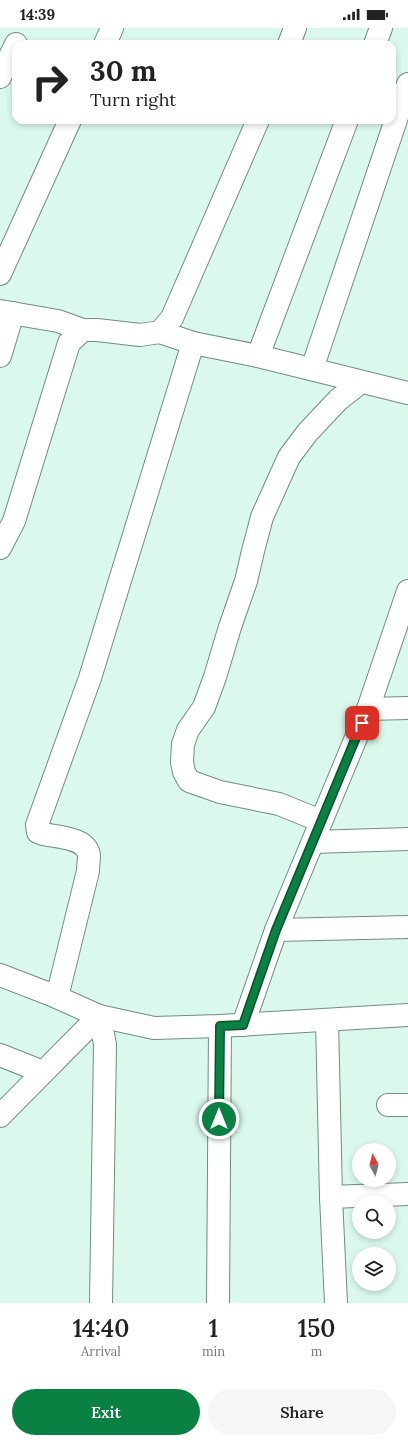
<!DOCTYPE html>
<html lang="en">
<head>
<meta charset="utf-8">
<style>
	:root { --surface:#fff; --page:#f6f6f6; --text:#222; --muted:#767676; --accent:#0b8043 }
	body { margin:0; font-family:Lora,serif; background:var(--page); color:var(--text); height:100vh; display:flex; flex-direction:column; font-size:15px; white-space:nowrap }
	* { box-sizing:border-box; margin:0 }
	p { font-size:13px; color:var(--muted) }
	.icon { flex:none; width:22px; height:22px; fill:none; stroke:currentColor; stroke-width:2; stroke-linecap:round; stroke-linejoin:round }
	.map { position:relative; height:1275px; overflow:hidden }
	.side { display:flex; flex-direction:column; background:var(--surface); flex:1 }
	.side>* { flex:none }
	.banner { position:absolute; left:12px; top:12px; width:384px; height:84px; border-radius:12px; box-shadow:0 2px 6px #0003; background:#fff; color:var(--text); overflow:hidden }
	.needle { width:26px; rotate:353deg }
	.tools { position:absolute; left:352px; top:1115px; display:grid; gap:8px }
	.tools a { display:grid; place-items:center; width:44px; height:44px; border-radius:50%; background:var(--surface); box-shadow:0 2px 6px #0003; font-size:20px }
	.pin { position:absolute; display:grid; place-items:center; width:34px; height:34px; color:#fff; margin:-17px; border-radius:8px; box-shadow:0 2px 6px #0006 }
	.me { position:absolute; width:44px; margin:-22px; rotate:0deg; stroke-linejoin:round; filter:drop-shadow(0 0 3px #0008) }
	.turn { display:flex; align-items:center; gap:14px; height:84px; padding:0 12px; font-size:18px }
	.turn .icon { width:52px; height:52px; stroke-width:2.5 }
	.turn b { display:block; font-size:28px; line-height:34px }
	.eta { display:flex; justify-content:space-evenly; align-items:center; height:68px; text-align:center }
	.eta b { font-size:24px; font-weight:600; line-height:28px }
	.button { display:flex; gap:8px; margin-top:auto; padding:8px 12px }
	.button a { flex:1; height:46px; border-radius:24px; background:var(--accent); color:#fff; font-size:16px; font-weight:600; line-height:46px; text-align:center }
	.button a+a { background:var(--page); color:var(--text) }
	.status { display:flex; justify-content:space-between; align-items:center; height:28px; padding:0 20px; background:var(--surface); direction:ltr }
	.status svg { height:11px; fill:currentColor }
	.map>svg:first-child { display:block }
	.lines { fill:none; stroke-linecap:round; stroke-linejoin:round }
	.street-casing { stroke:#718c81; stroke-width:24 }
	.street { stroke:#fff; stroke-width:22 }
	.route-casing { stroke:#07532c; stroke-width:10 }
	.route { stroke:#0b8043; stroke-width:7 }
</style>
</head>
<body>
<div class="status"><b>14:39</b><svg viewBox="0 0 49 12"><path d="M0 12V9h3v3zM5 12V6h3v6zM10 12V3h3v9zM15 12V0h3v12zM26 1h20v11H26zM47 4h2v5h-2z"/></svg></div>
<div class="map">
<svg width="408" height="1275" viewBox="0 0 408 1275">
	<rect width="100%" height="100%" fill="#daf9ec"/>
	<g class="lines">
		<g class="street-casing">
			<g id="street">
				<polyline points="105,16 112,0"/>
				<polyline points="289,16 295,0"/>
				<polyline points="375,16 381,0"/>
				<polyline points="0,49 16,16"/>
				<polyline points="0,246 70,92"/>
				<polyline points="0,283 58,293 83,302"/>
				<polyline points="160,304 193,315 258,328 408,365"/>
				<polyline points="0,328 13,285"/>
				<polyline points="258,328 347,92"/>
				<polyline points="312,341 408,56"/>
				<polyline points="0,520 14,493 69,315 83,302 97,302 140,307 160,304 172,290 258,92"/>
				<polyline points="368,681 408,680"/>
				<polyline points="321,793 279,776 220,764 189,753 184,744 182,734 183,716 188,702 204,679 215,649 230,599 246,553 253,523 262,489 289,429 307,405 338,372 361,354"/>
				<polyline points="313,814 408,811"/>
				<polyline points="276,902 408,899"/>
				<polyline points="0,947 52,967 99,988 154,1000 220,998 408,987"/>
				<path d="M57 969 88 843C88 838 89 832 89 827 86 809 57 809 43 806L38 804 37 797 90 650 193 315"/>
				<polyline points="99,988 105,1016 101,1275"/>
				<polyline points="327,992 331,1169 336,1275"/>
				<polyline points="243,997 276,902 368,681 408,563"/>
				<polyline points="0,1027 43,1044"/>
				<polyline points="388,1077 408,1077"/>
				<polyline points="0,1088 99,988"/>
				<polyline points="331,1169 408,1166"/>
				<polyline points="218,1275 220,998"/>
			</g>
		</g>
		<use href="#street" class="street"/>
	</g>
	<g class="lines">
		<g class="route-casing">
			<polyline id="route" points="219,1091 220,998 243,997 276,902 362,695"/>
		</g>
		<use href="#route" class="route"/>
	</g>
</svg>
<div class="tools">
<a><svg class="needle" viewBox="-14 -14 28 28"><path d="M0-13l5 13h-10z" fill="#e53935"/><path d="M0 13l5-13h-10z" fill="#767676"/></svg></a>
<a><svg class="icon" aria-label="search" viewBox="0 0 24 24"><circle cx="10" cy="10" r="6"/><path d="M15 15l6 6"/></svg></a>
<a><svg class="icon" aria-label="layers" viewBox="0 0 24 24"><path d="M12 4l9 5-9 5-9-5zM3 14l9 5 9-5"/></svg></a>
</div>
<div class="pin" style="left:362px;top:695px;background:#d93025"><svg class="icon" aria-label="arrive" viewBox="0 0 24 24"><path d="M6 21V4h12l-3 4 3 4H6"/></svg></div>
<svg class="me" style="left:219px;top:1091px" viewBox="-20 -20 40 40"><circle r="17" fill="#0b8043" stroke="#fff" stroke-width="3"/><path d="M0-11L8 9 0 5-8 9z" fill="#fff"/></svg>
<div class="banner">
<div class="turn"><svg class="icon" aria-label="right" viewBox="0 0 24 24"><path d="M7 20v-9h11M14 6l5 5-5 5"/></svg><div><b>30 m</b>Turn right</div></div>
</div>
</div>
<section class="side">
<div class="eta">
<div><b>14:40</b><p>Arrival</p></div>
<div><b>1</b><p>min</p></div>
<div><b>150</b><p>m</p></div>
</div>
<div class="button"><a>Exit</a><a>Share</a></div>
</section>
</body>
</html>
